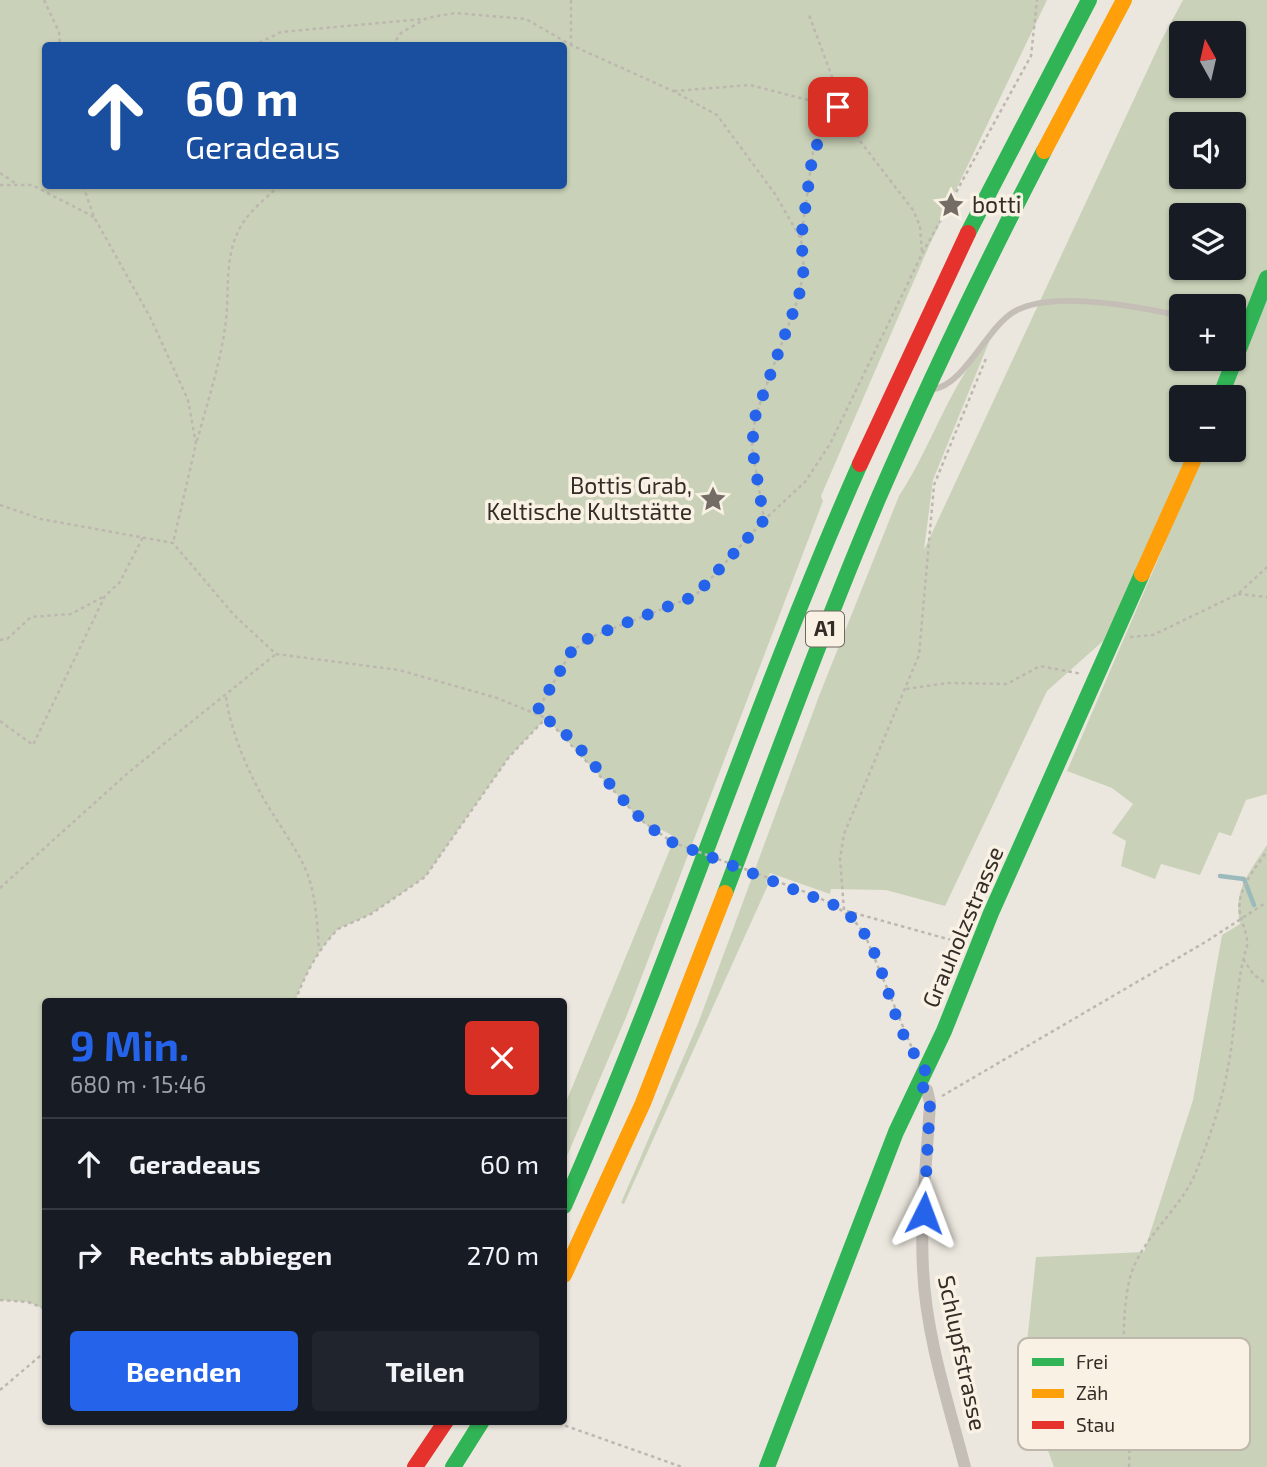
<!DOCTYPE html>
<html lang="de">
<head>
<meta charset="utf-8">
<style>
	:root { --surface:#171b24; --page:#20242c; --text:#f1f3f6; --muted:#9ea1a6; --line:#363941; --accent:#2563eb }
	body { margin:0; font-family:"Exo 2",sans-serif; background:var(--page); color:var(--text); height:100vh; display:flex; flex-direction:column; font-size:26px; white-space:nowrap }
	* { box-sizing:border-box; margin:0 }
	p { font-size:23px; color:var(--muted) }
	.icon { flex:none; width:38px; height:38px; fill:none; stroke:currentColor; stroke-width:2; stroke-linecap:round; stroke-linejoin:round }
	.map { position:relative; flex:1; overflow:hidden }
	.details { position:absolute; left:42px; top:998px; width:525px; height:427px; display:flex; flex-direction:column; background:var(--surface); border-radius:7px; box-shadow:0 2px 5px #0004 }
	.details>* { flex:none }
	.hud { position:absolute; left:42px; top:42px; width:525px; height:147px; border-radius:7px; box-shadow:0 2px 5px #0004; background:#1a4fa0; color:#fff; overflow:hidden }
	.needle { width:46px; rotate:352deg }
	.fabs { position:absolute; left:1169px; top:21px; display:grid; gap:14px }
	.fabs a { display:grid; place-items:center; width:77px; height:77px; border-radius:7px; background:var(--surface); box-shadow:0 2px 5px #0004; font-size:35px }
	.pin { position:absolute; display:grid; place-items:center; width:60px; height:60px; color:#fff; margin:-30px; border-radius:14px; box-shadow:0 4px 10px #0006 }
	.me { position:absolute; width:77px; margin:-38px; rotate:3deg; stroke-linejoin:round; filter:drop-shadow(0 0 5px #0008) }
	.turn { display:flex; align-items:center; gap:24px; height:147px; padding:0 28px; font-size:32px }
	.turn .icon { width:91px; height:91px; stroke-width:2.5 }
	.turn b { display:block; font-size:49px; line-height:60px }
	.round { display:grid; place-items:center; flex:none; width:74px; height:74px; border-radius:7px; background:var(--page) }
	.head { display:flex; align-items:center; justify-content:space-between; height:119px; padding:0 28px }
	h1 { font-size:42px; font-weight:700; line-height:52px; color:var(--accent) }
	.button { display:flex; gap:14px; margin-top:auto; padding:14px 28px }
	.button a { flex:1; height:80px; border-radius:7px; background:var(--accent); color:#fff; font-size:28px; font-weight:700; line-height:80px; text-align:center }
	.button a+a { background:var(--page); color:var(--text) }
	ul { padding:0; list-style:none }
	li { display:flex; align-items:center; gap:21px; height:91px; padding:0 28px; border-top:2px solid var(--line) }
	li div { flex:1 }
	li b { display:block; font-size:26px }
	li em { font-style:normal }
	.map>svg:first-child { display:block }
	.green { fill:#c9d2b8; fill-rule:evenodd }
	.lines { fill:none; stroke-linecap:round; stroke-linejoin:round }
	.stream { stroke:#9ababc; stroke-width:4.5 }
	.path { stroke:#bdb7b0; stroke-width:2.5; stroke-dasharray:3.5 3.5; stroke-linecap:butt }
	.lane { stroke:#c4beb7; stroke-width:6 }
	.street { stroke:#c4beb7; stroke-width:12 }
	.fast { stroke:#30b455; stroke-width:16 }
	.slow { stroke:#ff9f0a; stroke-width:16 }
	.jam { stroke:#e5322d; stroke-width:16 }
	.path-bridge { stroke:#bdb7b0; stroke-width:2.5; stroke-dasharray:3.5 3.5; stroke-linecap:butt }
	.route { stroke:#2563eb; stroke-width:12; stroke-dasharray:0 21.6 }
	.labels { text-anchor:middle; stroke-width:7; stroke-linejoin:round; paint-order:stroke }
	.shield { fill:#f9f2e4; stroke:#6f675f; stroke-width:2 }
	.shield-label { font-size:21px; font-weight:bold; fill:#342c26 }
	.poi-label { font-size:23px; fill:#342c26; stroke:#f9f2e4; text-anchor:start }
	.street-label { font-size:23px; fill:#342c26; stroke:#f9f2e4 }
	.key { fill:#f9f2e4; stroke:#beb7ab; stroke-width:2 }
	.key-label { font-size:19px; fill:#342c26 }
</style>
</head>
<body>
<div class="map">
<svg width="1267" height="1467" viewBox="0 0 1267 1467">
	<rect width="100%" height="100%" fill="#ebe7de"/>
	<g class="green">
		<path d="M0 0H1047L929 246 821 496 823 501 627 1015 564 1163V1107L675 837 658 828 654 832 641 820 546 718 509 757 425 877 371 914 338 929C317 951 306 973 295 1001H46L45 1309 28 1302 0 1300ZM46 46H564V186H46Z"/>
		<path d="M1183 0H1267V794L1246 800 1231 836 1219 832 1200 875 1161 864 1155 879 1121 866 1126 841 1112 833 1133 804 1112 788 1067 771 1165 543 1155 541 1103 641 1047 691 945 906 886 890 831 889 830 894 770 873 766 883 768 885 624 1204 621 1203 699 1021 819 696 899 496C933 444 949 385 991 337L933 480 924 550 1162 39ZM1181 33H1234V86H1181ZM1181 124H1234V177H1181ZM1181 215H1234V268H1181ZM1181 306H1234V359H1181ZM1181 397H1234V450H1181Z"/>
		<path d="M1267 845V1467H1054L1023 1381 1036 1257 1144 1252 1193 1100 1222 935 1240 924C1233 890 1249 873 1267 845Z"/>
	</g>
	<g class="lines">
		<polyline class="stream" points="1220,876 1244,879 1254,905"/>
		<g class="path">
			<polyline points="44,0 59,32 60,46"/>
			<polyline points="571,0 571,45"/>
			<polyline points="253,46 281,32 423,19"/>
			<polyline points="392,46 401,33 427,18 455,13 526,19 571,45 673,91 717,115 775,194 801,239 804,268 799,296 755,417 752,447 764,519"/>
			<polyline points="674,91 750,85 847,110 860,141 913,210 920,226 922,254"/>
			<polyline points="0,173 15,183"/>
			<polyline points="0,185 32,185 94,217"/>
			<polyline points="83,186 94,217 150,317 188,400 196,444 173,543"/>
			<polyline points="801,238 813,152 838,107 834,82 809,15"/>
			<path d="M197 441C208 400 221 362 226 320 229 291 225 261 237 234 245 214 264 200 279 186"/>
			<polyline points="0,505 41,519 173,543 234,615 276,654 399,670 497,698 546,718 641,820 672,842"/>
			<polyline points="1238,594 1267,597"/>
			<polyline points="1130,637 1153,635 1238,594 1267,567"/>
			<polyline points="0,640 7,639 31,617 71,614 103,597"/>
			<polyline points="906,689 948,683 1007,684 1040,666 1082,674"/>
			<path d="M226 697C231 733 249 775 268 806 280 826 294 845 304 866 316 891 317 922 319 950"/>
			<polyline points="536,713 571,652 591,637 695,596 764,520 805,482 830,444 922,254 1031,56 1037,0"/>
			<polyline points="0,721 33,745 105,596 120,582 143,537"/>
			<path d="M769 878C804 893 844 901 865 935L916 1058"/>
			<polyline points="0,888 129,772 276,654"/>
			<polyline points="844,910 840,859 844,834 919,655 934,485 987,356"/>
			<polyline points="847,911 962,943"/>
			<polyline points="1243,959 1254,975 1267,984"/>
			<path d="M295 1001C306 973 317 951 338 929L371 914 425 877 509 757 546 718"/>
			<polyline points="942,1096 1207,941 1267,902"/>
			<polyline points="0,1300 28,1302 46,1309"/>
			<polyline points="0,1390 46,1351"/>
			<polyline points="552,1421 682,1467"/>
			<path d="M1129 1467C1132 1405 1116 1343 1129 1282 1138 1240 1179 1212 1195 1174 1209 1140 1222 1102 1228 1067 1236 1027 1235 985 1247 946 1248 933 1242 925 1240 913 1236 890 1255 869 1267 851"/>
		</g>
		<path class="lane" d="M933 389C963 386 986 330 1012 313 1048 289 1140 307 1181 316"/>
		<path class="street" d="M918 1084 927 1090 930 1103C927 1158 920 1214 923 1269 926 1336 948 1402 965 1467"/>
		<g class="fast">
			<polyline points="968,233 1089,0"/>
			<polyline points="1220,397 1267,278"/>
			<path d="M725 893C775 761 823 629 878 499 929 381 985 265 1044 151"/>
			<path d="M564 1206C672 962 752 708 860 464"/>
			<polyline points="453,1467 482,1421"/>
			<polyline points="767,1467 896,1132 944,1031 991,913 1142,574"/>
		</g>
		<g class="slow">
			<polyline points="1044,151 1124,0"/>
			<polyline points="1142,574 1198,450"/>
			<polyline points="564,1275 643,1103 725,893"/>
		</g>
		<g class="jam">
			<polyline points="860,464 968,233"/>
			<polyline points="415,1467 446,1421"/>
		</g>
		<polyline class="path-bridge" points="672,842 769,878"/>
	</g>
	<g class="lines">
		<path class="route" d="M838 107 813 152 801 239 804 268 799 296 755 417 752 447 764 520 695 596 590 637 571 652 536 713C588 739 617 811 672 842L839 907C892 943 882 1025 926 1068L918 1084 927 1090 930 1103 924 1213"/>
	</g>
	<defs>
		<g id="sight-bare" transform="scale(2.1)"><path d="M0-6L1.8-2.2L6-1.7L2.9 1.2L3.7 5.4L0 3.3L-3.7 5.4L-2.9 1.2L-6-1.7L-1.8-2.2Z" fill="#746d66" stroke="#f9f2e4" stroke-width="2.5" paint-order="stroke"/></g>
	</defs>
	<g fill-rule="evenodd">
		<use href="#sight-bare" x="951" y="205"/>
		<use href="#sight-bare" x="713" y="499"/>
	</g>
	<g class="labels">
		<rect class="shield" x="806" y="611.5" width="38" height="35" rx="5"/>
		<g class="shield-label">
			<text x="825" y="636">A1</text>
		</g>
		<g class="poi-label">
			<text x="972" y="213">botti</text>
			<text x="692" y="494" text-anchor="end">Bottis Grab,<tspan x="692" dy="26">Keltische Kultstätte</tspan></text>
		</g>
		<g class="street-label">
			<text transform="translate(963 927) rotate(-67)" y="8">Grauholzstrasse</text>
			<text transform="translate(962 1353) rotate(78)" y="8">Schlupfstrasse</text>
		</g>
	</g>
	<rect x="1018" y="1338" width="232" height="112" rx="10" class="key"/>
	<rect x="1032" y="1358" width="32" height="8" fill="#30b455"/>
	<rect x="1032" y="1389" width="32" height="9" fill="#ff9f0a"/>
	<rect x="1032" y="1421" width="32" height="8" fill="#e5322d"/>
	<g class="key-label">
		<text x="1076" y="1369">Frei</text>
		<text x="1076" y="1400">Zäh</text>
		<text x="1076" y="1432">Stau</text>
	</g>
</svg>
<div class="fabs">
<a><svg class="needle" viewBox="-14 -14 28 28"><path d="M0-13l5 13h-10z" fill="#e53935"/><path d="M0 13l5-13h-10z" fill="#9ea1a6"/></svg></a>
<a><svg class="icon" aria-label="sound" viewBox="0 0 24 24"><path d="M4 9h4l5-4v14l-5-4H4zM17 9q2 3 0 6"/></svg></a>
<a><svg class="icon" aria-label="layers" viewBox="0 0 24 24"><path d="M12 4l9 5-9 5-9-5zM3 14l9 5 9-5"/></svg></a>
<a>+</a>
<a>−</a>
</div>
<div class="pin" style="left:838px;top:107px;background:#d93025"><svg class="icon" aria-label="arrive" viewBox="0 0 24 24"><path d="M6 21V4h12l-3 4 3 4H6"/></svg></div>
<svg class="me" style="left:924px;top:1213px" viewBox="-20 -20 40 40"><path d="M0-17L14 15 0 8-14 15z" fill="#2563eb" stroke="#fff" stroke-width="4"/></svg>
<div class="hud">
<div class="turn"><svg class="icon" aria-label="ahead" viewBox="0 0 24 24"><path d="M12 20V5M6 11l6-6 6 6"/></svg><div><b>60 m</b>Geradeaus</div></div>
</div>
<section class="details">
<div class="head"><div><h1>9 Min.</h1><p>680 m · 15:46</p></div><a class="round" style="background:#d93025;color:#fff"><svg class="icon" aria-label="close" viewBox="0 0 24 24"><path d="M6 6l12 12M18 6L6 18"/></svg></a></div>
<ul>
<li><svg class="icon" aria-label="ahead" viewBox="0 0 24 24"><path d="M12 20V5M6 11l6-6 6 6"/></svg><div><b>Geradeaus</b></div><em>60 m</em></li>
<li><svg class="icon" aria-label="right" viewBox="0 0 24 24"><path d="M7 20v-9h11M14 6l5 5-5 5"/></svg><div><b>Rechts abbiegen</b></div><em>270 m</em></li>
</ul>
<div class="button"><a>Beenden</a><a>Teilen</a></div>
</section>
</div>
</body>
</html>
